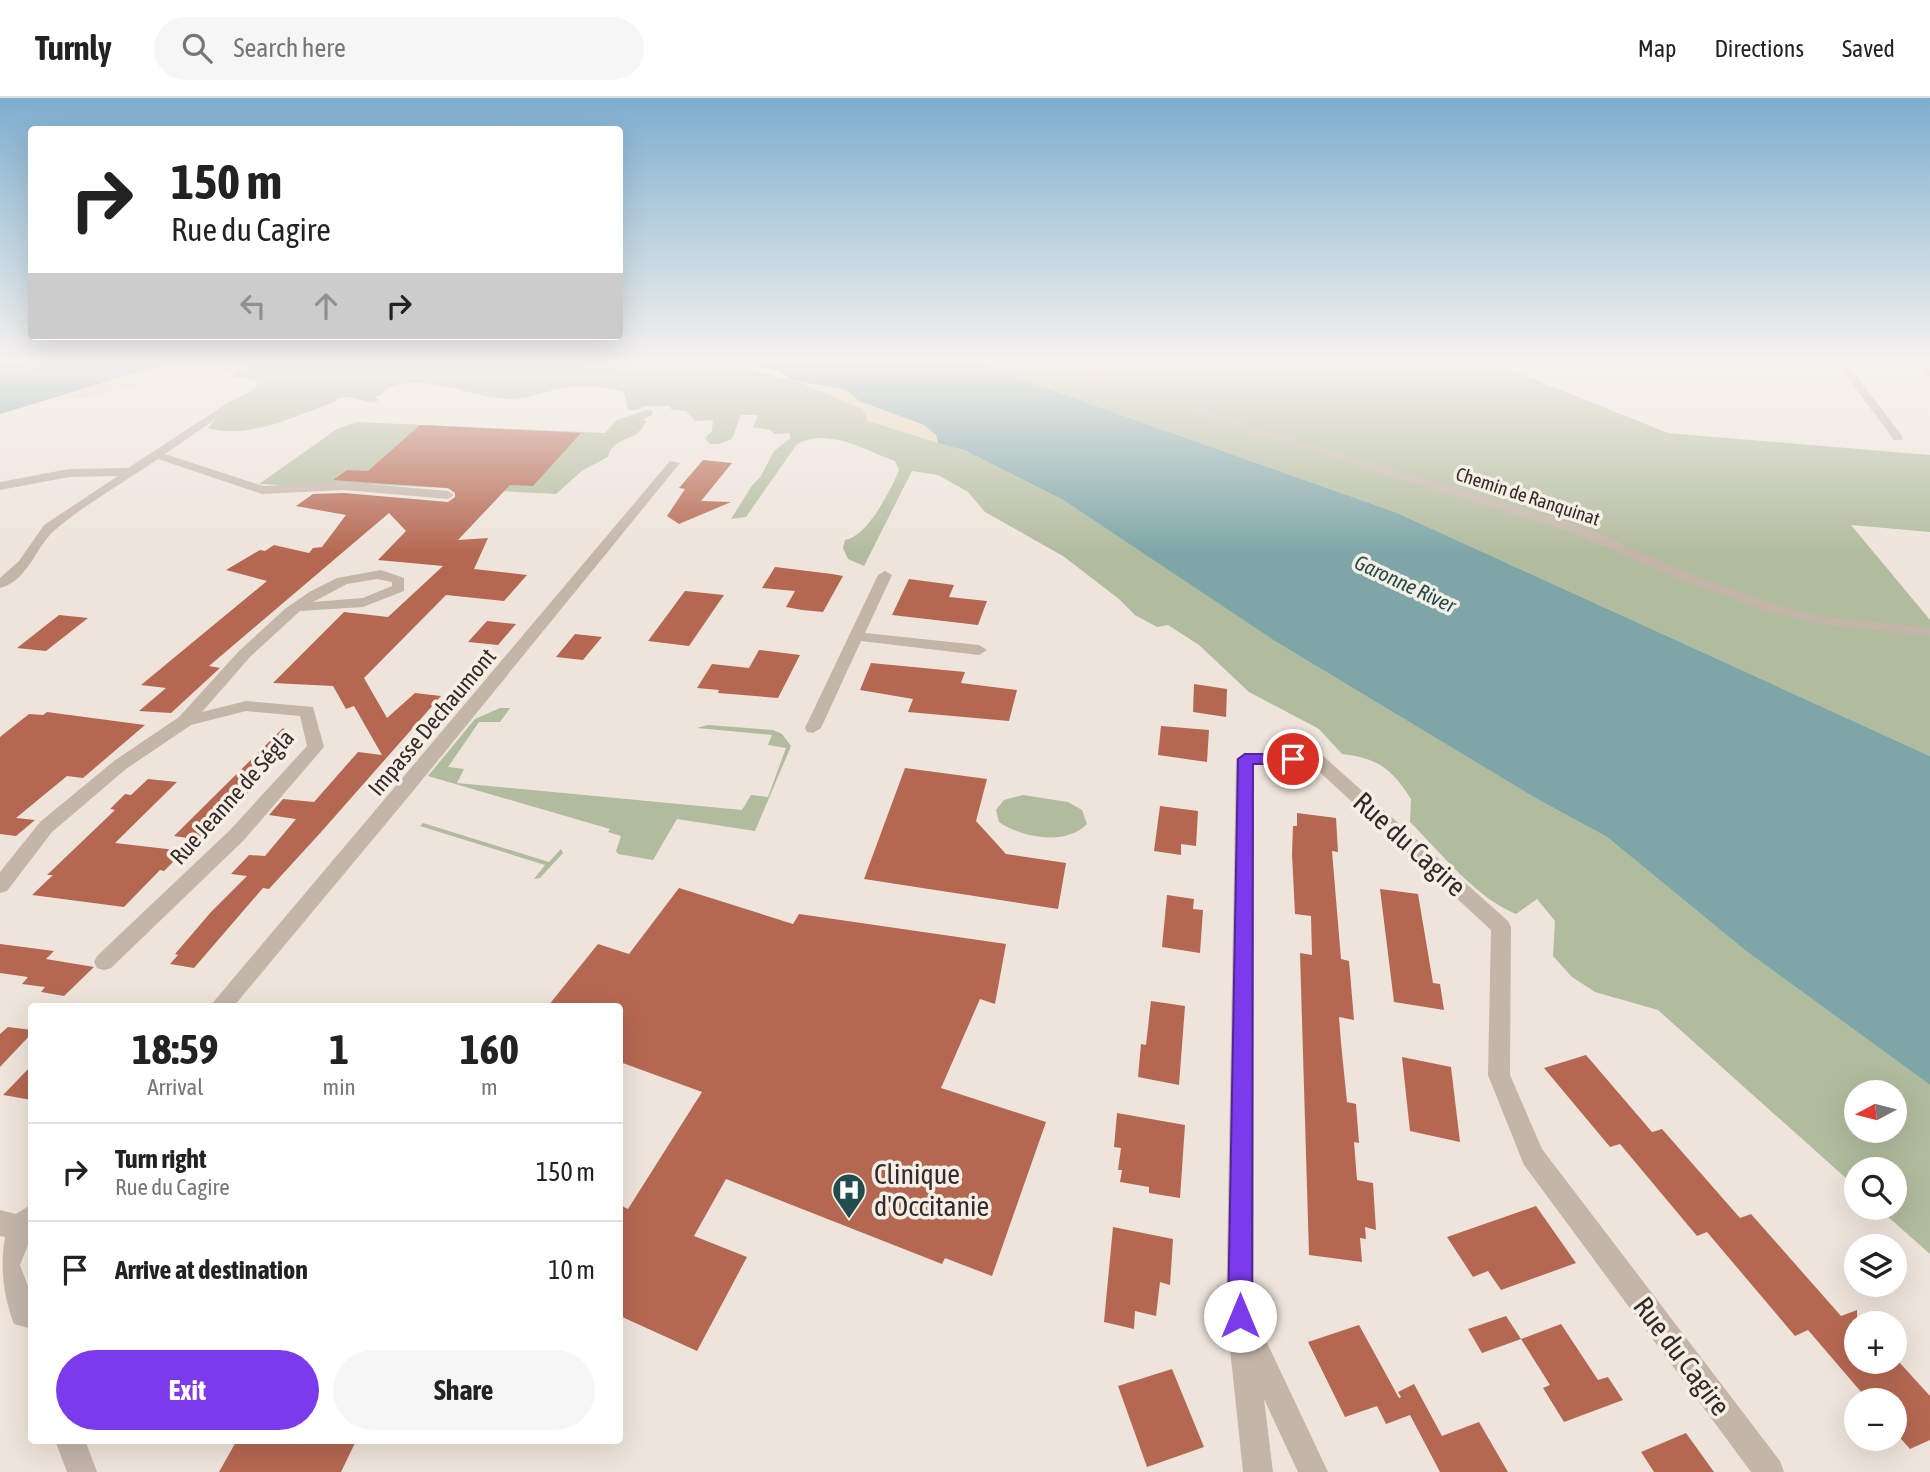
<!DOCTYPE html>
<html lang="en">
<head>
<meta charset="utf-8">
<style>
	:root { --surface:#fff; --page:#f6f6f6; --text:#222; --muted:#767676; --line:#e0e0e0; --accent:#7c3aed }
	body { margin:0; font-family:"Asap Condensed",sans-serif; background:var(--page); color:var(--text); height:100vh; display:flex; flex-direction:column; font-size:26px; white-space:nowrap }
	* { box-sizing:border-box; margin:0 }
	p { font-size:23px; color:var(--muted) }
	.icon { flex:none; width:38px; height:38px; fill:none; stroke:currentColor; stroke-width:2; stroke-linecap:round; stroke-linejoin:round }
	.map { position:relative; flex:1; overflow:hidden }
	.sheet { position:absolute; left:28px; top:905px; width:595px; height:441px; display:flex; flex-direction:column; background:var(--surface); border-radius:7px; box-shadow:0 7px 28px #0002 }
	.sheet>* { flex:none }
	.guide { position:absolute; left:28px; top:28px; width:595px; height:214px; border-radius:7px; box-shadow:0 7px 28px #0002; background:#fff; color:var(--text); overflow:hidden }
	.needle { width:46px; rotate:263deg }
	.controls { position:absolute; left:1844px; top:982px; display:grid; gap:14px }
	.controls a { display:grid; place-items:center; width:63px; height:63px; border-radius:50%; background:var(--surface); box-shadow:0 7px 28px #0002; font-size:35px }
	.pin { position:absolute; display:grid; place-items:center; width:60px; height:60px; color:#fff; margin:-30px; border:4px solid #fff; border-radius:50%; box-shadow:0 2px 7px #0007 }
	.me { position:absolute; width:77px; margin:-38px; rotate:0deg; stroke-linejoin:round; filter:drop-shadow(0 0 5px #0008) }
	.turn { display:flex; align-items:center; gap:24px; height:147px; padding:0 28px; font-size:32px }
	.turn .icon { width:91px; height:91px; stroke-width:2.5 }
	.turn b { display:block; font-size:49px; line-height:60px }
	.lanes { display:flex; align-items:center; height:66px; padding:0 28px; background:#0003; justify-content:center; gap:35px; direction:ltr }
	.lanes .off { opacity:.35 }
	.eta { display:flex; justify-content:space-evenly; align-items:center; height:119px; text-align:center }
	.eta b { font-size:42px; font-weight:700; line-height:49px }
	.button { display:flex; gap:14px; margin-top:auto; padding:14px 28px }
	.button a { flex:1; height:80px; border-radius:42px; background:var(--accent); color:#fff; font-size:28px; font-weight:700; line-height:80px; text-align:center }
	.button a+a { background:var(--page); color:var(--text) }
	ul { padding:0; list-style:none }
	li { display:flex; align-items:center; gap:21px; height:98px; padding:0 28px; border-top:2px solid var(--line) }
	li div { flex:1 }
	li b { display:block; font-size:26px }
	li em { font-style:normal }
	header { display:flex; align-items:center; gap:42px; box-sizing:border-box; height:98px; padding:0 35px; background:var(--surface); border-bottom:2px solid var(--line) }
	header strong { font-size:33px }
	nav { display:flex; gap:38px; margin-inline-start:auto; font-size:24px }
	.search { width:490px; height:63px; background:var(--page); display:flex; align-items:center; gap:18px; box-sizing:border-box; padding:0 24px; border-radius:38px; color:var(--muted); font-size:26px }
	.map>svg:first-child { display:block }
	.green { fill:#b1bb9d; fill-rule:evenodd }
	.sand { fill:#e5d4b5 }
	.water { fill:#7ea6a7 }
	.building { fill:#b56851 }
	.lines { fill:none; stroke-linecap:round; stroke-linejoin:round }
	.street { fill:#c4b5a9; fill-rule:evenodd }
	.route { fill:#7c3aed; stroke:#51269a; stroke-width:2 }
	.labels { text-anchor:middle; stroke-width:7; stroke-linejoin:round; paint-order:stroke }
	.far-street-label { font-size:19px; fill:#322b27; stroke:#f6efe6 }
	.far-water-label { font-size:21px; font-style:italic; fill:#234c4e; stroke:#f6efe6 }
	.street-label { font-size:23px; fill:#322b27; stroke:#f6efe6 }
	.near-street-label { font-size:28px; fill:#322b27; stroke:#f6efe6 }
	.near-poi-label { font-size:28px; fill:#322b27; stroke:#f6efe6; text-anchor:start }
</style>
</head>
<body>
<header>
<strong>Turnly</strong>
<div class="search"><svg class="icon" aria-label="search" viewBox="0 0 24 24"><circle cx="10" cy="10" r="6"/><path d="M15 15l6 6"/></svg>Search here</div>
<nav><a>Map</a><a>Directions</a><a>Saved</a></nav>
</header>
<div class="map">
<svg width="1930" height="1374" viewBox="0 0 1930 1374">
	<rect width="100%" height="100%" fill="#eee4db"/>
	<g class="green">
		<path d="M260 264H312L313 267 358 264H721L798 284 863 311 868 323 964 352 1063 402 1273 542 1537 701 1607 739 1746 853 1930 987V1156L1878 1110H1895V1071H1857V1090L1658 912 1595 894 1572 879 1553 858 1555 823 1537 801 1516 816C1475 799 1442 756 1410 724L1411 701C1392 671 1378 660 1342 656L1319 631 1249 594 1199 547 1168 527 1157 529 1135 517 1119 501 1063 458 985 414 968 394 938 377 912 373 864 468 848 461 843 450 845 442C867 439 891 392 899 372L895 363C864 352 830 329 797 346L746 419 731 421 751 389 761 378 774 353 791 340 789 335 775 336 770 332 753 329 758 317H741L732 341 719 346H710L705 340 712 333 713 322 695 323 686 313 672 312 669 308H645L637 312H628L624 294C602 289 582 286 560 291 543 294 525 302 507 301 468 299 425 274 386 291L383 296 375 299 379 302 374 305 349 299 338 300 335 304C297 317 249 342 208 330L231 303 254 292 258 285 253 281 234 280 233 274ZM1857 994H1895V1032H1857Z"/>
		<polygon points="972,264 1491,264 1668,335 1930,357 1930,434 1851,427 1930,522 1930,658 1395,414"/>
		<path d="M647 312 653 313 652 317 642 322 647 323C644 327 639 335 635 337 624 342 612 345 608 359L583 372 556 396 348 385 300 388 259 386 337 331 357 324 605 335 617 322Z"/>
		<polygon points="500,610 510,610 500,624 479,624 448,669 464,671 457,685 742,712 751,697 768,699 786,650 768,647 772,637 697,630 708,627 773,632 782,636 791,648 755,733 677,721 653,762 618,756 616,753 621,738 608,734 610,731 428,678 475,621"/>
		<path d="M1023 697 1068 704 1082 712 1087 726C1066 748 1022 740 999 724L996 712 1004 702Z"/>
		<polygon points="423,725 549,764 561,751 563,755 540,780 534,781 545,767 420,728"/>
	</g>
	<g class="sand">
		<polygon points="172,264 260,264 214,278 158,284 83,300 53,302"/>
		<polygon points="798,284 846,292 859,303 924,327 936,337 938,345 868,323 863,311"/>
	</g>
	<g class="water">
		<polygon points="0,264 172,264 0,316"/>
		<polygon points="734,264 972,264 1395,414 1930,658 1930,987 1746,853 1607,739 1537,701 1273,542 1063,402 964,352 938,345 936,337 924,327 859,303 846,292 792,282 778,272"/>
	</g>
	<g class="building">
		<polygon points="420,327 581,335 533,388 510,387 458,442 488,440 474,471 527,477 504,503 446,497 364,580 387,620 415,595 441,598 322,733 269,791 263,790 194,870 170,866 178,857 175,856 211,814 247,778 231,776 249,757 265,758 296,721 269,717 283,701 314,704 358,654 382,657 354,608 346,611 333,588 273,585 344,514 388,519 443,468 378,462 406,433 389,415 209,568 220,570 171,615 139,613 166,590 141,587 267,483 226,472 260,452 265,453 274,447 309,455 313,450 322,449 346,417 296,408 313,396 344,395 448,404 455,399 455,395 448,390 333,382 347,372 368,373"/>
		<polygon points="703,362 732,365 701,403 731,404 679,426 667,418 685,391 679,390"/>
		<polygon points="775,469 832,476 843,478 823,514 802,512 786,509 795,493 762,490"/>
		<polygon points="909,481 954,487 949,499 987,503 978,527 892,517"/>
		<polygon points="685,493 724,497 689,548 648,543"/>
		<polygon points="59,517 88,520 46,553 17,550"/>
		<polygon points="487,523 516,526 498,547 468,544"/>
		<polygon points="575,536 602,539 583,562 556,559"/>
		<polygon points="759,552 800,557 778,600 718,595 719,592 697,590 712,566 749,570"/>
		<polygon points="871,565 965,574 961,585 1017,592 1009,623 908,614 913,601 860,592"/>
		<polygon points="1194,586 1227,591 1226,619 1193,614"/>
		<polygon points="47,614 145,627 83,680 67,678 16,720 35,722 16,738 0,736 0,639 29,616 43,617"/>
		<polygon points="1161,628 1209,632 1207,664 1158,657"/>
		<polygon points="283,630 295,642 213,734 201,742 174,738"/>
		<polygon points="905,670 987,681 976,723 1006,756 1066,765 1058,811 864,781"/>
		<polygon points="148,681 177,684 115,745 184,753 164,773 160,772 124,809 32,797 53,777 47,777 115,712 110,711 125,696 131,697"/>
		<polygon points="1160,708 1198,713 1196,748 1181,746 1181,757 1154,753"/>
		<polygon points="1297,715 1336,720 1338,754 1332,753 1341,861 1349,863 1354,922 1339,919 1341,945 1347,1004 1356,1006 1359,1045 1354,1044 1357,1082 1373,1085 1376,1132 1365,1129 1366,1141 1360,1140 1362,1164 1309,1157 1300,855 1312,857 1311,818 1295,816 1292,756 1293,728 1297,728"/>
		<polygon points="679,790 793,826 799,816 1006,846 995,906 980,901 941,990 1046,1024 992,1178 945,1160 942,1166 726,1081 694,1138 747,1159 697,1253 620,1218 620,1107 628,1111 702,994 620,964 620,908 548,908 598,846 629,856"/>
		<polygon points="1380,791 1418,796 1433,885 1440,886 1444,912 1394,904"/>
		<polygon points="1167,797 1194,801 1193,811 1203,812 1200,855 1162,849"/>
		<polygon points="0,846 54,853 46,861 94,869 64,898 41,894 45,889 22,886 28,879 0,875"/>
		<polygon points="1151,903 1185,908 1179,987 1138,979 1141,946 1146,947"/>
		<polygon points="8,929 32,932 32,935 0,969 0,936"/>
		<polygon points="1586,957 1652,1034 1662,1031 1740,1120 1751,1116 1841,1218 1857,1212 1857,1264 1899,1264 1930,1298 1930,1342 1910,1351 1895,1334 1895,1302 1868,1302 1808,1232 1795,1238 1707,1134 1697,1138 1620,1046 1610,1049 1544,970"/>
		<polygon points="1402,959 1451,969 1460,1044 1410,1033"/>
		<polygon points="32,967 32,1002 3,997"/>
		<polygon points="1117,1015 1185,1027 1180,1100 1149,1095 1149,1089 1120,1084 1122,1072 1118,1072 1121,1050 1114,1049"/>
		<polygon points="1536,1108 1576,1165 1501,1192 1488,1173 1473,1179 1447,1139"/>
		<polygon points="1113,1129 1173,1141 1170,1187 1160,1184 1156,1218 1135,1213 1134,1231 1104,1224"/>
		<polygon points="1506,1218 1521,1241 1482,1255 1468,1231"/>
		<polygon points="1561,1226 1598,1282 1608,1279 1623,1302 1564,1324 1543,1290 1550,1287 1521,1241"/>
		<polygon points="1359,1227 1399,1300 1401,1299 1398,1294 1414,1286 1442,1338 1479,1324 1508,1374 1440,1374 1410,1317 1386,1326 1377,1308 1345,1319 1308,1244"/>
		<polygon points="1172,1271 1204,1349 1147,1369 1118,1288"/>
		<polygon points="1686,1335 1714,1374 1654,1374 1641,1354"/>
		<polygon points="237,1342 341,1342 355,1345 341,1374 219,1374"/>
	</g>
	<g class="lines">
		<g class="street">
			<polygon points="1074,264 1083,264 1100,274 1262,332 1587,430 1685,474 1782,509 1827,519 1930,530 1930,538 1827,527 1773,515 1675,480 1577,436 1254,336 1092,278 1074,267"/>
			<polygon points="1836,264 1846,264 1902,338 1902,342 1894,342"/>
			<polygon points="1913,264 1923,264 1930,270 1930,279"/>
			<path d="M229 304 233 305V309L165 356 263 388 344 384 448 393 454 397 448 401 344 392 262 396 158 361C125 384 85 406 55 432 35 449 29 482 0 490V480L19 463 44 427 118 378 69 379 0 392V384L69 371 128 370Z"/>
			<polygon points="670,363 680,365 409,698 234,908 210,908"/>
			<path d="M381 472 404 480V493L363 509 300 513 250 559 202 614 246 603 313 609 324 649 244 742 111 870 104 872 97 870 94 864 97 858 230 732 307 648 300 618 246 613 191 627 126 671 52 734 7 793 0 795V774L40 724 114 663 179 619 239 553 286 510 311 493 337 480ZM377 481 392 484V488L363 500 313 504 347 486Z"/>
			<polygon points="885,473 892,477 865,535 979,547 987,552 979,557 861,543 821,630 813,635 807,634 805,630 878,477"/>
			<polygon points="1245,655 1322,657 1508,823 1511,829 1510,977 1542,1051 1780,1363 1784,1374 1751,1374 1524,1067 1488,977 1491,832 1312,667 1254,667 1254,1217 1328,1374 1298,1374 1264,1301 1273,1374 1243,1374 1228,1232 1230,1227 1226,1218 1236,661"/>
			<path d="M32 1106V1137L20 1167 32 1199V1231L14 1226C3 1197 0 1168 5 1139L0 1138V1112L16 1116Z"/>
			<polygon points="55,1342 85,1342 97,1374 67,1374"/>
		</g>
	</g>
	<linearGradient id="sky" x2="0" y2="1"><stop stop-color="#7daece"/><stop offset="0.58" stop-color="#f7f3ef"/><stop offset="1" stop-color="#f7f3ef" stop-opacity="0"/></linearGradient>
	<rect width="1930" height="456" fill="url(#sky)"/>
	<polygon class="route" points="1245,656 1293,656 1300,661 1293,666 1253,666 1252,1218 1249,1226 1240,1230 1231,1226 1228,1218 1238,661"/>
	<defs>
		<g id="hospital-pin" transform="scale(1.75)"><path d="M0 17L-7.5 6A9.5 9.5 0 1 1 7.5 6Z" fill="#234c4e" stroke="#f6efe6"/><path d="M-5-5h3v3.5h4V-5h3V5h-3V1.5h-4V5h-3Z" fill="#fff"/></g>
	</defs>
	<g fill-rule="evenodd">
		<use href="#hospital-pin" x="849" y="1092"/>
	</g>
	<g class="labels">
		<g class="far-street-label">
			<text transform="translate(1528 398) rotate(18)" y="7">Chemin de Ranquinat</text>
		</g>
		<g class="far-water-label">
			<text transform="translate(1405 486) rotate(25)" y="7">Garonne River</text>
		</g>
		<g class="street-label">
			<text transform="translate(432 624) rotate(-50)" y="8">Impasse Dechaumont</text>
			<text transform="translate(232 699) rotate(-48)" y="8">Rue Jeanne de Ségla</text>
		</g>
		<g class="near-street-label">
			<text transform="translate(1410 746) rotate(42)" y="10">Rue du Cagire</text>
			<text transform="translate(1682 1258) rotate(53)" y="10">Rue du Cagire</text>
		</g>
		<g class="near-poi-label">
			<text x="874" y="1086">Clinique<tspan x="874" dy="32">d'Occitanie</tspan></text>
		</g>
	</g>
</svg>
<div class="controls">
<a><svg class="needle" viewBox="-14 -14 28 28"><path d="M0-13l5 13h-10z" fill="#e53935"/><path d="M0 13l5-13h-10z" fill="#767676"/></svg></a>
<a><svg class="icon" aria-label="search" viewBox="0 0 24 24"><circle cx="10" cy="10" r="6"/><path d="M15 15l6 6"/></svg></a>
<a><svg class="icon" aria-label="layers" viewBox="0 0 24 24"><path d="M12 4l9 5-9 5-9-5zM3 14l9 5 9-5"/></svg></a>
<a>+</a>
<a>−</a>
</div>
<div class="pin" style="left:1293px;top:661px;background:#d93025"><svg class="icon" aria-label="arrive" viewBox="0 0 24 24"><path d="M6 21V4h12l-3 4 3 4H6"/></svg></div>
<svg class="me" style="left:1240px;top:1218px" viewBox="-20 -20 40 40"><circle r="19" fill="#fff"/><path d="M0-13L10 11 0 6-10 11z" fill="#7c3aed"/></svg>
<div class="guide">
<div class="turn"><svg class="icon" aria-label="right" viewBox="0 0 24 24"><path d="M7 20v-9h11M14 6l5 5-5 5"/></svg><div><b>150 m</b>Rue du Cagire</div></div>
<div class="lanes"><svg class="icon off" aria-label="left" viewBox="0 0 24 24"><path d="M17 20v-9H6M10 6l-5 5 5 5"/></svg><svg class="icon off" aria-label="ahead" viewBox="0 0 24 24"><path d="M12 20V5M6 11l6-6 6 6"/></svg><svg class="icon" aria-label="right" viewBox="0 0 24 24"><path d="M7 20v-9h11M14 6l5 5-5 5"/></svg></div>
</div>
<section class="sheet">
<div class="eta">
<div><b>18:59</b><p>Arrival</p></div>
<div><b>1</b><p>min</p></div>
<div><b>160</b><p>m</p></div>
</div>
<ul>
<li><svg class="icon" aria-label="right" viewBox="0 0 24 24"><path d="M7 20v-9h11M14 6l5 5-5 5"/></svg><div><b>Turn right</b><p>Rue du Cagire</p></div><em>150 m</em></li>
<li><svg class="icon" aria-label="arrive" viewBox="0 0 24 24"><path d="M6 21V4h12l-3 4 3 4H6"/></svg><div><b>Arrive at destination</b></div><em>10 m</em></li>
</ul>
<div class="button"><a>Exit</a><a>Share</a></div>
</section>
</div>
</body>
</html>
